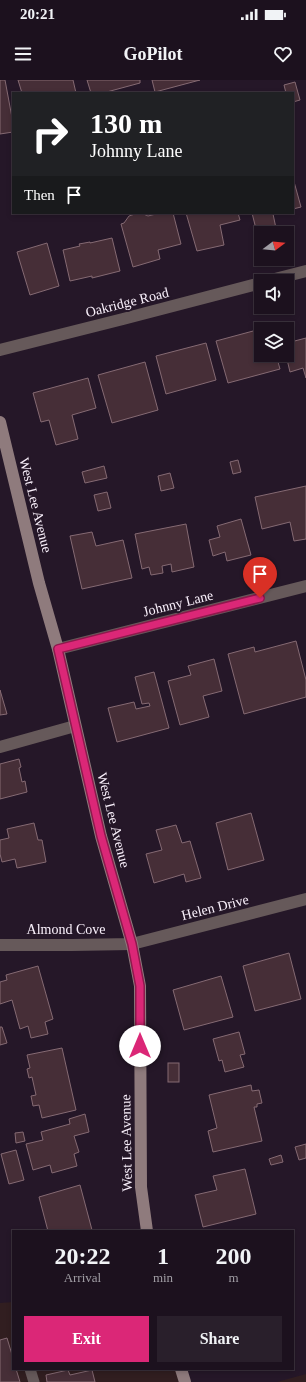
<!DOCTYPE html>
<html lang="en">
<head>
<meta charset="utf-8">
<style>
	:root { --surface:#1c111e; --page:#291f2b; --text:#f1f3f6; --muted:#a09da4; --line:#3a313c; --accent:#db2777 }
	body { margin:0; font-family:"Times New Roman",serif; background:var(--page); color:var(--text); height:100vh; display:flex; flex-direction:column; font-size:15px; white-space:nowrap }
	* { box-sizing:border-box; margin:0 }
	p { font-size:13px; color:var(--muted) }
	.icon { flex:none; width:22px; height:22px; fill:none; stroke:currentColor; stroke-width:2; stroke-linecap:round; stroke-linejoin:round }
	.map { position:relative; flex:1; overflow:hidden }
	.side { position:absolute; left:12px; top:1150px; width:282px; height:140px; display:flex; flex-direction:column; background:var(--surface); border-radius:0px; box-shadow:0 2px 6px #0003,0 0 0 1px var(--line) }
	.side>* { flex:none }
	.guide { position:absolute; left:12px; top:12px; width:282px; height:122px; border-radius:0px; box-shadow:0 2px 6px #0003,0 0 0 1px var(--line); background:#202124; color:#fff; overflow:hidden }
	.needle { width:26px; rotate:74deg }
	.controls { position:absolute; left:254px; top:146px; display:grid; gap:8px }
	.controls a { display:grid; place-items:center; width:40px; height:40px; border-radius:0px; background:var(--surface); box-shadow:0 2px 6px #0003,0 0 0 1px var(--line); font-size:20px }
	.pin { position:absolute; display:grid; place-items:center; width:34px; height:34px; color:#fff; margin:-41px -17px; border-radius:50% 50% 50% 0; rotate:-45deg; box-shadow:0 0 4px #0007 }
	.pin .icon { rotate:45deg }
	.me { position:absolute; width:44px; margin:-22px; rotate:0deg; stroke-linejoin:round; filter:drop-shadow(0 0 3px #0008) }
	.turn { display:flex; align-items:center; gap:14px; height:84px; padding:0 12px; font-size:18px }
	.turn .icon { width:52px; height:52px; stroke-width:2.5 }
	.turn b { display:block; font-size:28px; line-height:34px }
	.then { display:flex; align-items:center; height:38px; padding:0 12px; background:#0003; gap:8px; font-size:15px }
	.eta { display:flex; justify-content:space-evenly; align-items:center; height:68px; text-align:center }
	.eta b { font-size:24px; font-weight:700; line-height:28px }
	.action { display:flex; gap:8px; margin-top:auto; padding:8px 12px }
	.action a { flex:1; height:46px; border-radius:0px; background:var(--accent); color:#fff; font-size:16px; font-weight:700; line-height:46px; text-align:center }
	.action a+a { background:var(--page); color:var(--text) }
	.status { display:flex; justify-content:space-between; align-items:center; height:28px; padding:0 20px; background:var(--surface); direction:ltr }
	.status svg { height:11px; fill:currentColor }
	header { display:flex; justify-content:space-between; align-items:center; height:52px; padding:0 12px; background:var(--surface); font-size:18px; font-weight:700 }
	.map>svg:first-child { display:block }
	.commercial { fill:#311e20 }
	.building { fill:#462e37; stroke:#856a73 }
	.lines { fill:none; stroke-linecap:round; stroke-linejoin:round }
	.lane { stroke:#66595a; stroke-width:11 }
	.street { stroke:#66595a; stroke-width:12 }
	.secondary { stroke:#8f7b7d; stroke-width:12 }
	.route-casing { stroke:#8e194d; stroke-width:10 }
	.route { stroke:#db2777; stroke-width:7 }
	.labels { text-anchor:middle; stroke-width:4; stroke-linejoin:round; paint-order:stroke }
	.street-label { font-size:14px; fill:#faf1fc; stroke:#251728 }
</style>
</head>
<body>
<div class="status"><b>20:21</b><svg viewBox="0 0 49 12"><path d="M0 12V9h3v3zM5 12V6h3v6zM10 12V3h3v9zM15 12V0h3v12zM26 1h20v11H26zM47 4h2v5h-2z"/></svg></div>
<header><svg class="icon" aria-label="menu" viewBox="0 0 24 24"><path d="M4 6h16M4 12h16M4 18h16"/></svg>GoPilot<svg class="icon" aria-label="heart" viewBox="0 0 24 24"><path d="M12 20l-8-8c-3-5 5-10 8-4 3-6 11-1 8 4z"/></svg></header>
<div class="map">
<svg width="306" height="1302" viewBox="0 0 306 1302">
	<rect width="100%" height="100%" fill="#251728"/>
	<g class="commercial">
		<polygon points="13,1222 13,1289 181,1289 184,1302 0,1302 0,1223"/>
		<polygon points="306,1294 306,1302 277,1302"/>
	</g>
	<g class="building">
		<polygon points="0,0 5,0 13,43 13,52 0,54"/>
		<polygon points="18,0 73,0 76,13 22,13"/>
		<polygon points="87,0 140,0 140,3 103,13 91,13"/>
		<polygon points="152,0 200,0 155,12"/>
		<polygon points="295,2 300,20 293,22 293,13 286,13 284,5"/>
		<polygon points="293,98 301,127 293,129"/>
		<polygon points="138,133 141,133 148,136 160,133 173,133 181,164 158,170 160,179 133,187 121,144 124,143 129,136"/>
		<polygon points="186,133 238,133 240,140 220,145 224,165 197,171"/>
		<polygon points="252,133 276,133 273,134 277,153 261,153 261,156 258,157"/>
		<polygon points="112,158 120,191 92,198 92,196 70,201 63,170 80,166 79,164 90,162 90,163"/>
		<polygon points="47,163 59,206 30,215 17,172"/>
		<polygon points="268,247 269,249 261,249 261,275 276,275 280,289 228,303 216,261"/>
		<polygon points="306,258 306,298 303,288 290,292 286,275 287,275 287,263"/>
		<polygon points="206,263 216,300 166,314 156,276"/>
		<polygon points="145,282 158,330 112,343 98,295"/>
		<polygon points="88,298 96,328 72,335 78,359 56,365 49,340 41,342 33,313"/>
		<polygon points="238,380 241,392 233,394 230,382"/>
		<polygon points="104,386 107,398 85,403 82,392"/>
		<polygon points="170,393 174,408 161,411 158,396"/>
		<polygon points="306,406 306,459 294,461 290,442 262,449 255,417"/>
		<polygon points="107,412 111,428 98,431 94,415"/>
		<polygon points="241,439 251,475 227,481 225,472 213,476 209,460 220,457 217,446"/>
		<polygon points="186,444 194,487 172,492 171,484 162,486 163,493 151,495 149,487 142,489 135,454"/>
		<polygon points="92,452 96,466 123,460 132,498 82,509 70,456"/>
		<polygon points="296,561 306,600 306,617 244,634 228,574 254,567 255,572"/>
		<polygon points="214,579 222,611 203,616 209,637 180,645 168,601 191,595 188,586"/>
		<polygon points="154,592 169,648 117,662 108,628 134,622 136,629 150,626 149,623 142,624 135,597"/>
		<polygon points="0,610 7,634 0,635"/>
		<polygon points="19,679 21,687 19,688 22,702 25,701 27,712 0,719 0,684"/>
		<polygon points="251,733 264,780 228,790 216,743"/>
		<polygon points="34,743 38,760 42,760 46,782 17,788 15,779 2,782 0,774 0,760 9,758 7,749"/>
		<polygon points="176,745 182,763 190,761 201,798 186,802 184,794 154,803 146,774 162,770 156,750"/>
		<polygon points="289,873 301,919 255,931 243,886"/>
		<polygon points="38,886 53,939 45,942 48,954 31,958 28,946 20,949 12,920 0,924 0,902 7,900 6,895"/>
		<polygon points="221,896 233,937 184,950 173,910"/>
		<polygon points="0,947 2,947 7,963 0,965"/>
		<polygon points="239,952 245,974 240,975 244,987 225,992 222,980 219,981 213,959"/>
		<polygon points="62,968 76,1030 42,1038 39,1025 33,1026 31,1016 36,1015 32,997 29,998 27,989 30,988 27,975"/>
		<rect x="168" y="983" width="11" height="19"/>
		<polygon points="251,1005 252,1011 259,1010 262,1023 257,1024 257,1027 254,1027 262,1061 213,1072 208,1051 217,1048 209,1015"/>
		<polygon points="85,1034 89,1052 74,1056 79,1072 74,1074 77,1086 52,1093 50,1085 33,1090 26,1064 43,1060 41,1052 70,1044 69,1039"/>
		<polygon points="23,1052 25,1061 16,1063 15,1053"/>
		<polygon points="306,1064 306,1078 299,1080 295,1067"/>
		<polygon points="16,1070 24,1100 9,1104 1,1074"/>
		<polygon points="281,1075 283,1082 271,1085 269,1079"/>
		<polygon points="245,1089 256,1134 203,1147 195,1115 217,1110 213,1096"/>
		<polygon points="80,1105 92,1150 87,1151 48,1151 39,1117"/>
		<polygon points="7,1258 13,1278 13,1289 16,1289 20,1302 0,1302 0,1260"/>
		<polygon points="68,1290 70,1295 92,1290 95,1302 47,1302 46,1295"/>
	</g>
	<g class="lines">
		<polyline class="lane" points="30,1289 34,1302"/>
		<g class="street">
			<polyline points="267,201 306,191"/>
			<polyline points="0,270 123,239 261,203"/>
			<polyline points="58,569 306,506"/>
			<polyline points="0,667 75,646"/>
			<polyline points="0,865 72,865 132,864 306,819"/>
		</g>
		<g class="secondary">
			<polyline points="0,342 39,503 58,569 101,756 132,864 140,906 141,1107 147,1151"/>
			<polyline points="181,1289 185,1302"/>
		</g>
	</g>
	<g class="lines">
		<g class="route-casing">
			<polyline id="route" points="140,966 140,906 132,864 101,756 58,569 260,518"/>
		</g>
		<use href="#route" class="route"/>
	</g>
	<g class="labels">
		<g class="street-label">
			<text transform="translate(127 222) rotate(-14)" y="5">Oakridge Road</text>
			<text transform="translate(36 425) rotate(76)" y="5">West Lee Avenue</text>
			<text transform="translate(178 523) rotate(-14)" y="5">Johnny Lane</text>
			<text transform="translate(114 740) rotate(76)" y="5">West Lee Avenue</text>
			<text transform="translate(215 827) rotate(-14)" y="5">Helen Drive</text>
			<text x="66" y="854">Almond Cove</text>
			<text transform="translate(126 1063) rotate(-91)" y="5">West Lee Avenue</text>
		</g>
	</g>
</svg>
<div class="controls">
<a><svg class="needle" viewBox="-14 -14 28 28"><path d="M0-13l5 13h-10z" fill="#e53935"/><path d="M0 13l5-13h-10z" fill="#a09da4"/></svg></a>
<a><svg class="icon" aria-label="sound" viewBox="0 0 24 24"><path d="M4 9h4l5-4v14l-5-4H4zM17 9q2 3 0 6"/></svg></a>
<a><svg class="icon" aria-label="layers" viewBox="0 0 24 24"><path d="M12 4l9 5-9 5-9-5zM3 14l9 5 9-5"/></svg></a>
</div>
<div class="pin" style="left:260px;top:518px;background:#d93025"><svg class="icon" aria-label="arrive" viewBox="0 0 24 24"><path d="M6 21V4h12l-3 4 3 4H6"/></svg></div>
<svg class="me" style="left:140px;top:966px" viewBox="-20 -20 40 40"><circle r="19" fill="#fff"/><path d="M0-13L10 11 0 6-10 11z" fill="#db2777"/></svg>
<div class="guide">
<div class="turn"><svg class="icon" aria-label="right" viewBox="0 0 24 24"><path d="M7 20v-9h11M14 6l5 5-5 5"/></svg><div><b>130 m</b>Johnny Lane</div></div>
<div class="then">Then<svg class="icon" aria-label="arrive" viewBox="0 0 24 24"><path d="M6 21V4h12l-3 4 3 4H6"/></svg></div>
</div>
<section class="side">
<div class="eta">
<div><b>20:22</b><p>Arrival</p></div>
<div><b>1</b><p>min</p></div>
<div><b>200</b><p>m</p></div>
</div>
<div class="action"><a>Exit</a><a>Share</a></div>
</section>
</div>
</body>
</html>
